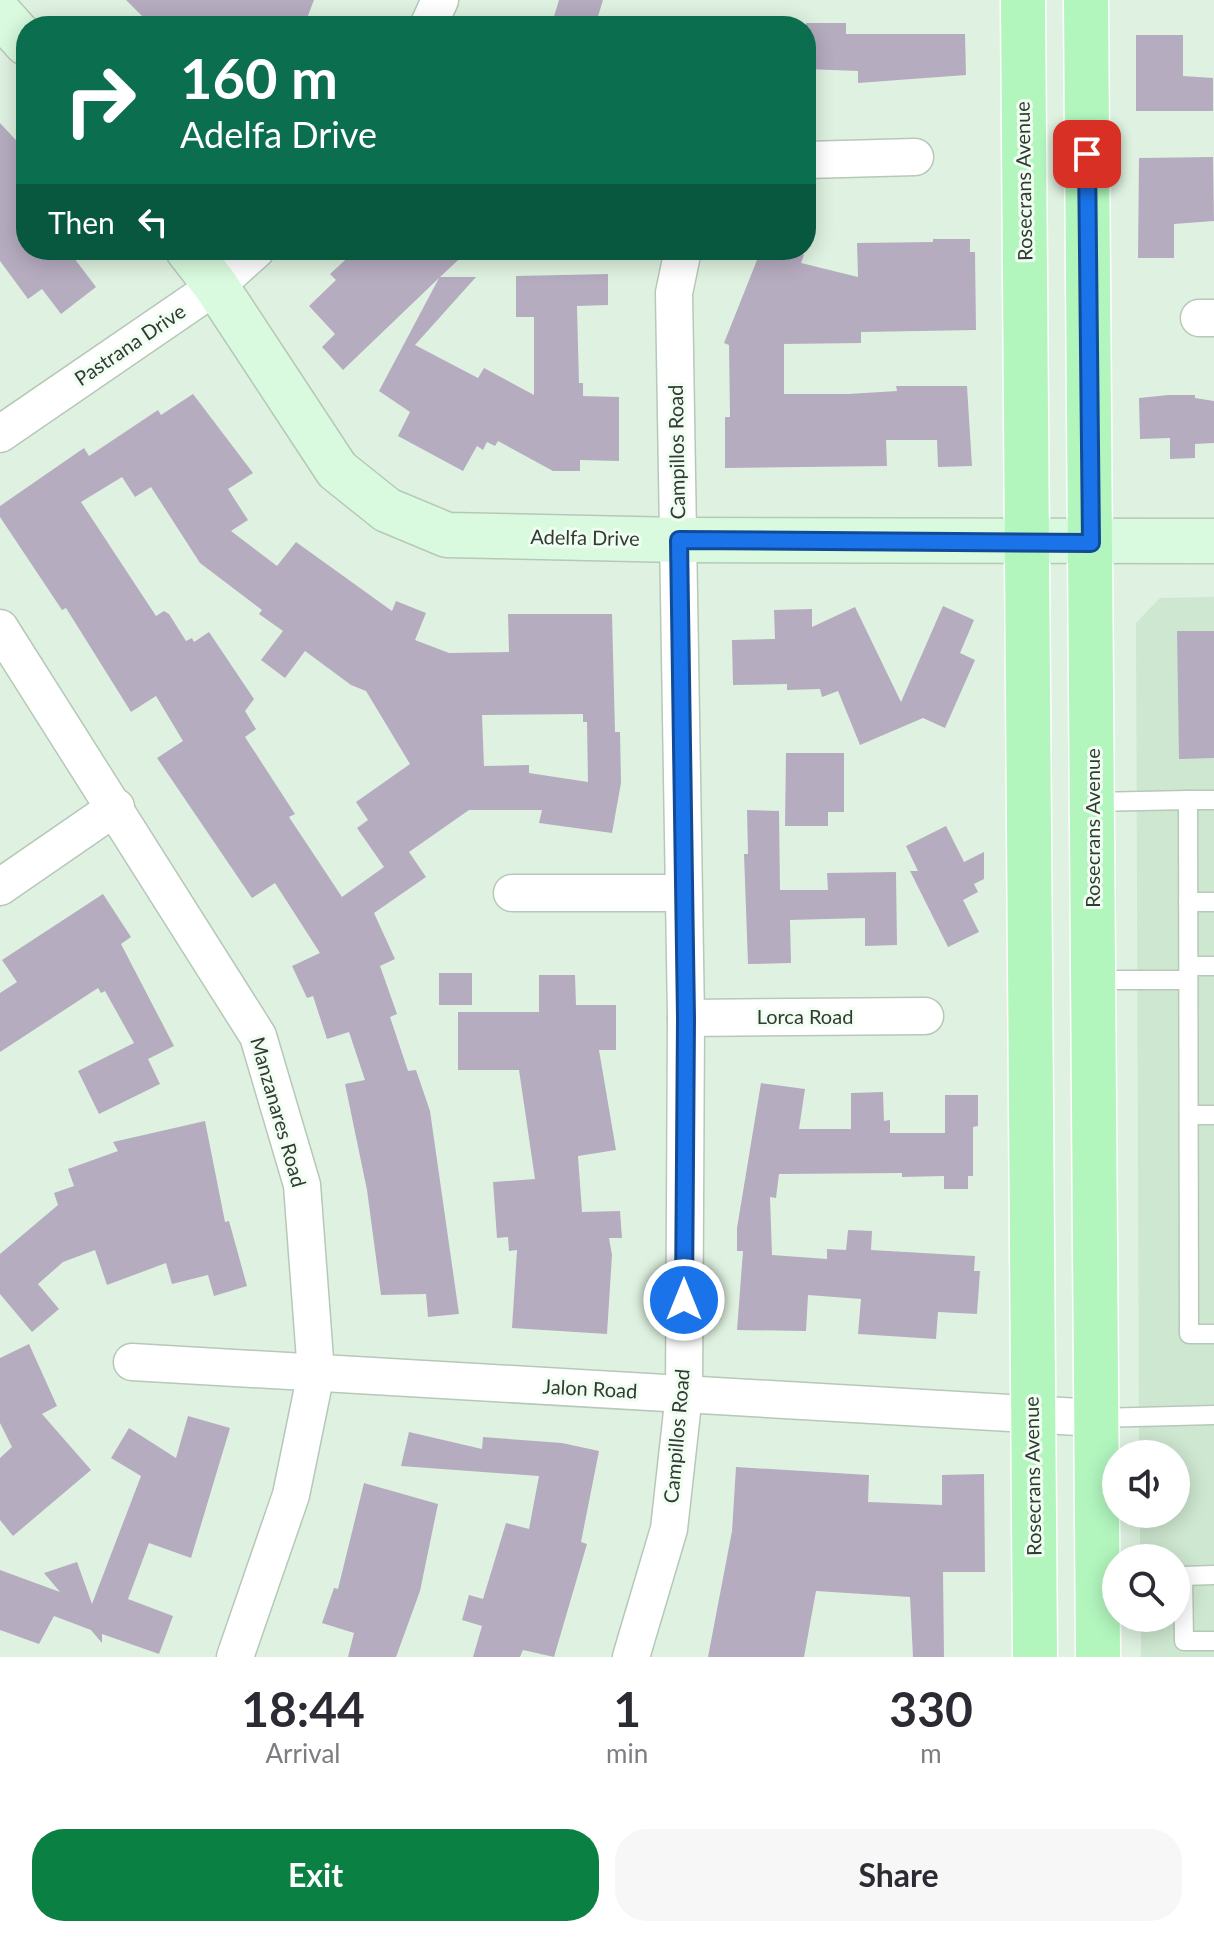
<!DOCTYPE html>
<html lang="en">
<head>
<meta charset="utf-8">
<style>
	:root { --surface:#fff; --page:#f7f7f7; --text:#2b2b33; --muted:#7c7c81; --accent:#0b8043 }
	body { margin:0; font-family:Lato,sans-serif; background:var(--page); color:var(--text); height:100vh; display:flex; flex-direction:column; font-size:30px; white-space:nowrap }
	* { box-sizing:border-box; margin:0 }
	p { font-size:26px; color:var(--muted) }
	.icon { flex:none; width:44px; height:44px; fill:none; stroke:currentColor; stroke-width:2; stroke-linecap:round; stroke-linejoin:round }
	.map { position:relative; height:1657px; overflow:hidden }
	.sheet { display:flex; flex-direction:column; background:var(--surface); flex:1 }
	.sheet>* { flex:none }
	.hud { position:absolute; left:16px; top:16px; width:800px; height:244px; border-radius:32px; box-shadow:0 4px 20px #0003; background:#0b6e4f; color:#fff; overflow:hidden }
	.controls { position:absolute; left:1102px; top:1440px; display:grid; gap:16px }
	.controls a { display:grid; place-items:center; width:88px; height:88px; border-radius:50%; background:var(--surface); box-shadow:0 4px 20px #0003; font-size:40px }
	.pin { position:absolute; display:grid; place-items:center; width:68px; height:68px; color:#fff; margin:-34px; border-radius:16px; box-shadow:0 4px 12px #0006 }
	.me { position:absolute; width:88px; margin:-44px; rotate:0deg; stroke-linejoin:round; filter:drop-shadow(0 0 6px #0008) }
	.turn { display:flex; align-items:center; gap:28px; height:168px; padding:0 32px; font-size:36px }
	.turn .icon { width:104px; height:104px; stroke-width:2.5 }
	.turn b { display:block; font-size:56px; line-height:68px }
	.then { display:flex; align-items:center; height:76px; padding:0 32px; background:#0003; gap:16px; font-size:30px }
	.eta { display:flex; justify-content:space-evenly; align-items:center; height:136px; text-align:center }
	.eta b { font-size:48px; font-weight:700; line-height:56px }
	.cta { display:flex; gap:16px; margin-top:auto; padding:16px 32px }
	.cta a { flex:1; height:92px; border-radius:32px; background:var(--accent); color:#fff; font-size:32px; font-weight:700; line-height:92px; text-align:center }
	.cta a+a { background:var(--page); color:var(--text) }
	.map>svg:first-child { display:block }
	.built { fill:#cee7d0 }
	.building { fill:#b6acc0; fill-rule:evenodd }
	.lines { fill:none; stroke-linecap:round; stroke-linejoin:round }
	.lane-casing { stroke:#b6c8b8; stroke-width:21 }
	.street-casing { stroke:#b6c8b8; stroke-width:39 }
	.secondary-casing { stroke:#b6c8b8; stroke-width:47 }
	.primary-casing { stroke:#fff; stroke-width:47 }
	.lane { stroke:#fff; stroke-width:18 }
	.street { stroke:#fff; stroke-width:36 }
	.secondary { stroke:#d9fade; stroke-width:44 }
	.primary { stroke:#b2f6be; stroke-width:44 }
	.route-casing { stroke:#114b97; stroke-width:20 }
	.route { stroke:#1a73e8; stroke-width:14 }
	.labels { text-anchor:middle; stroke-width:6; stroke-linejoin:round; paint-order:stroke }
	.street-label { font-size:20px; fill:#333a33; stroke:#effef0 }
</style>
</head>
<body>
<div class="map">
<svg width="1214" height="1657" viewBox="0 0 1214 1657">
	<rect width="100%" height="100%" fill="#dff2e1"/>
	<polygon class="built" points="1214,597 1214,1657 1141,1657 1141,1618 1176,1618 1176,1558 1140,1558 1140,1514 1176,1514 1176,1454 1139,1454 1136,623 1160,598"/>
	<g class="building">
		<polygon points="126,0 314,0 304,26 152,26"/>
		<polygon points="559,0 603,0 595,26 551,26"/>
		<polygon points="806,23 846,23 846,34 965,34 966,75 858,83 858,71 806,69"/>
		<polygon points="1136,35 1183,35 1183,76 1213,78 1213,111 1136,111"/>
		<polygon points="0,123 26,151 26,250 68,250 96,287 61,314 42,289 28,299 0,261"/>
		<polygon points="1213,157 1214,221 1174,224 1174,258 1138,258 1139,158"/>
		<polygon points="933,239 970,239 970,252 975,252 976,330 861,332 861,343 784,344 784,394 848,394 897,391 896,386 967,386 972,466 938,467 937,440 886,440 887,466 725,468 725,417 730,417 729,345 724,343 761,250 790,250 804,255 801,263 858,277 857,243 933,242"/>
		<polygon points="356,250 469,250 440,277 476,277 415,345 478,378 484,368 534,395 534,317 516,317 516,276 608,274 608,305 577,306 579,383 583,383 583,396 619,397 619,461 580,460 580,471 553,471 498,441 495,446 487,442 483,450 477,446 463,471 398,436 410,412 379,391 439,278 343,370 322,347 335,334 309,306 336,280 330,274"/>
		<path d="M193 394 253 473 228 489 248 520 231 531 277 566 296 542 392 611 396 601 426 613 415 640 449 653 509 652 508 614H612L615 732H620L621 783 612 833 539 823 542 810H469L409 852 426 877 374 913 395 959 380 966 397 1014 390 1017 408 1071 416 1070 430 1111 459 1314 428 1317 426 1294 381 1295 367 1190 345 1084 365 1080 349 1032 327 1039 313 996 307 998 292 966 320 953 275 883 252 898 157 758 183 741 156 696 131 712 66 608 62 610 0 517V506L84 448 89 456 158 410 161 415ZM122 477 135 497 151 487 200 563 262 610 259 614 283 631 261 660 285 678 305 651 351 685 366 691 410 764 356 802 368 820 357 828 384 867 342 897 289 817 295 814 245 737 256 729 245 711 254 699 209 632 194 642 192 638 186 641 169 614 164 611 156 616 81 502ZM583 714V722H587L588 782 529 773V765L484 766 482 715Z"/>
		<polygon points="1168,395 1195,395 1195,398 1214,401 1214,443 1195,444 1195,458 1170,459 1170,438 1140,439 1139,398"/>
		<polygon points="943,606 974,620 960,653 975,660 945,728 923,718 860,745 838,691 822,697 820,689 787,690 787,684 733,685 732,640 775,639 774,610 812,609 812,627 855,607 901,702"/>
		<polygon points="1177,631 1214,631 1214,758 1179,759"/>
		<polygon points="786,753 844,753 844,812 828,812 828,826 785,826"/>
		<polygon points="747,810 779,811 780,890 828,890 827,873 896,872 897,945 865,946 865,918 790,920 791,963 748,964 744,854 748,854"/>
		<polygon points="946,826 964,862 984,852 984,879 974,884 978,892 963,900 979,932 948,947 910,871 918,871 906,846"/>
		<polygon points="103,894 131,937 121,944 174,1046 148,1059 160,1084 99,1114 78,1071 134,1043 105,991 101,993 98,988 0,1052 0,993 17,982 2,960"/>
		<rect x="439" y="973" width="33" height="32"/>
		<polygon points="539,975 575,975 576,1005 616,1005 616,1050 599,1050 616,1150 578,1156 582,1212 620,1211 622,1238 609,1238 612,1255 607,1334 512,1328 517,1250 509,1251 508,1237 497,1238 493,1182 535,1179 519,1070 458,1070 458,1012 539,1012"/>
		<polygon points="761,1083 805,1089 799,1129 851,1129 851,1093 883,1092 884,1121 890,1120 890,1133 945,1133 945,1095 978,1095 978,1126 973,1127 973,1176 968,1176 968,1189 944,1189 944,1176 902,1177 902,1173 779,1174 776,1198 770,1197 772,1255 827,1259 827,1249 846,1250 848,1230 872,1231 871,1250 975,1256 974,1271 980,1271 977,1314 938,1312 936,1339 858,1334 861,1299 808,1295 806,1331 737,1330 743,1251 737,1251 737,1228"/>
		<polygon points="205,1121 225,1222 229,1221 247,1286 214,1296 208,1275 172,1284 166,1263 107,1285 95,1250 63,1262 38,1284 59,1309 32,1332 0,1294 0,1254 58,1205 54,1193 74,1186 68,1169 118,1151 113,1142"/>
		<polygon points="29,1344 57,1406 42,1414 91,1470 13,1536 0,1520 0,1458 12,1447 0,1423 0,1358"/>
		<polygon points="188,1416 230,1428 191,1558 149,1543 128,1599 173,1616 159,1654 102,1634 102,1643 91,1630 54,1616 39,1644 0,1630 0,1570 60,1592 44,1573 77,1562 92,1604 141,1476 111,1458 129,1428 176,1458"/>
		<polygon points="409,1432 482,1449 483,1437 562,1443 599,1451 581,1542 587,1544 554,1657 523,1650 520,1657 473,1657 482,1626 462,1620 469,1595 483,1599 506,1523 529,1529 539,1476 401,1466"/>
		<polygon points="736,1467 869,1475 868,1502 942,1505 942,1475 984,1474 985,1572 943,1572 944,1657 913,1657 910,1597 816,1591 804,1657 708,1657 732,1531"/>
		<polygon points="364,1483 438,1504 420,1591 396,1657 348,1657 354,1633 322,1623 334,1588 338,1589"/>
	</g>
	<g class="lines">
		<g class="lane-casing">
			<g id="lane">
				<polyline points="1188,800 1214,800"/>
				<polyline points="1093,802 1188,800 1189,1334 1214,1334"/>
				<polyline points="1188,902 1214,902"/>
				<polyline points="1189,966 1214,966"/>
				<polyline points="1093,980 1188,980"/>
				<polyline points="1189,1115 1214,1115"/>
				<polyline points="1097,1418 1214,1415"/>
				<polyline points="1214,1575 1183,1576 1184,1641 1214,1641"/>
			</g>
		</g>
		<g class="street-casing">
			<g id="street">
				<polyline points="428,26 440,0"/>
				<polyline points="806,160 915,157"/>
				<polyline points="1199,318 1214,318"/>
				<polyline points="0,434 216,286 256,250"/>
				<polyline points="0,628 258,1036 302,1185 316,1373 291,1495 235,1657"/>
				<polyline points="0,887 116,807"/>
				<polyline points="512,893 683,893"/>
				<polyline points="686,1018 925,1016"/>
				<polyline points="132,1362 1096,1418"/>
				<polyline points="631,1657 669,1529 684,1394 686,1018 674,293 683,250"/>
			</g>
		</g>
		<g class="secondary-casing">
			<g id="secondary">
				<polyline points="0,14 26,43"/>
				<polyline points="188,250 216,286 337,470 387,510 447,535 679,540 1214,541"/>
			</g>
		</g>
		<g class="primary-casing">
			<g id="primary">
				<polyline points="1023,0 1035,1657"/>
				<polyline points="1086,0 1098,1657"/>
			</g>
		</g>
		<use href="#lane" class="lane"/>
		<use href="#street" class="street"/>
		<use href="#secondary" class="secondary"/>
		<use href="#primary" class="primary"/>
	</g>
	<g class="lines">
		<g class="route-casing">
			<polyline id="route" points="684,1300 686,1018 679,540 1091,543 1087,154"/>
		</g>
		<use href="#route" class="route"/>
	</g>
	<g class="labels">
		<g class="street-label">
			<text transform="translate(1024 181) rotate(-91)" y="7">Rosecrans Avenue</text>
			<text transform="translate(130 345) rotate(-34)" y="7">Pastrana Drive</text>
			<text transform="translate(677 452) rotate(-91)" y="7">Campillos Road</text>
			<text transform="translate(585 538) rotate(1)" y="7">Adelfa Drive</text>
			<text transform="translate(1093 828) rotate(-90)" y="7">Rosecrans Avenue</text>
			<text x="805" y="1024">Lorca Road</text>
			<text transform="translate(278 1112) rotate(74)" y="7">Manzanares Road</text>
			<text transform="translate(590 1389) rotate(3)" y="7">Jalon Road</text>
			<text transform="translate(677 1436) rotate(-85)" y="7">Campillos Road</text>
			<text transform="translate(1033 1476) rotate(-91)" y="7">Rosecrans Avenue</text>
		</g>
	</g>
</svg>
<div class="controls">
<a><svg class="icon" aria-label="sound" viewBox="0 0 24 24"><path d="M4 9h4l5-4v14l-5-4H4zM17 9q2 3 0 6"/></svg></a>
<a><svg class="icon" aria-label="search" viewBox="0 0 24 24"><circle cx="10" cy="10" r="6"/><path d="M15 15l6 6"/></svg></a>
</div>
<div class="pin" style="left:1087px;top:154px;background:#d93025"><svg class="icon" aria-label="arrive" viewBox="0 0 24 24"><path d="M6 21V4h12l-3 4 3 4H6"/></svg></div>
<svg class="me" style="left:684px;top:1300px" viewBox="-20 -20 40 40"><circle r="17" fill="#1a73e8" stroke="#fff" stroke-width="3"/><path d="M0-11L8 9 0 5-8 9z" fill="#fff"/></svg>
<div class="hud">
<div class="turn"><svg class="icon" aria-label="right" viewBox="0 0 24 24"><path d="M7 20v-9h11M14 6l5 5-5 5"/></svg><div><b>160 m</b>Adelfa Drive</div></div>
<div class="then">Then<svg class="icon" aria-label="left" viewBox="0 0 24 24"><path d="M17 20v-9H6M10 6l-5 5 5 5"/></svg></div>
</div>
</div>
<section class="sheet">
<div class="eta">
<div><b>18:44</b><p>Arrival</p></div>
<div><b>1</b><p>min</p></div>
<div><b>330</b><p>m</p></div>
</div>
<div class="cta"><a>Exit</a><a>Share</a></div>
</section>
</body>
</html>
